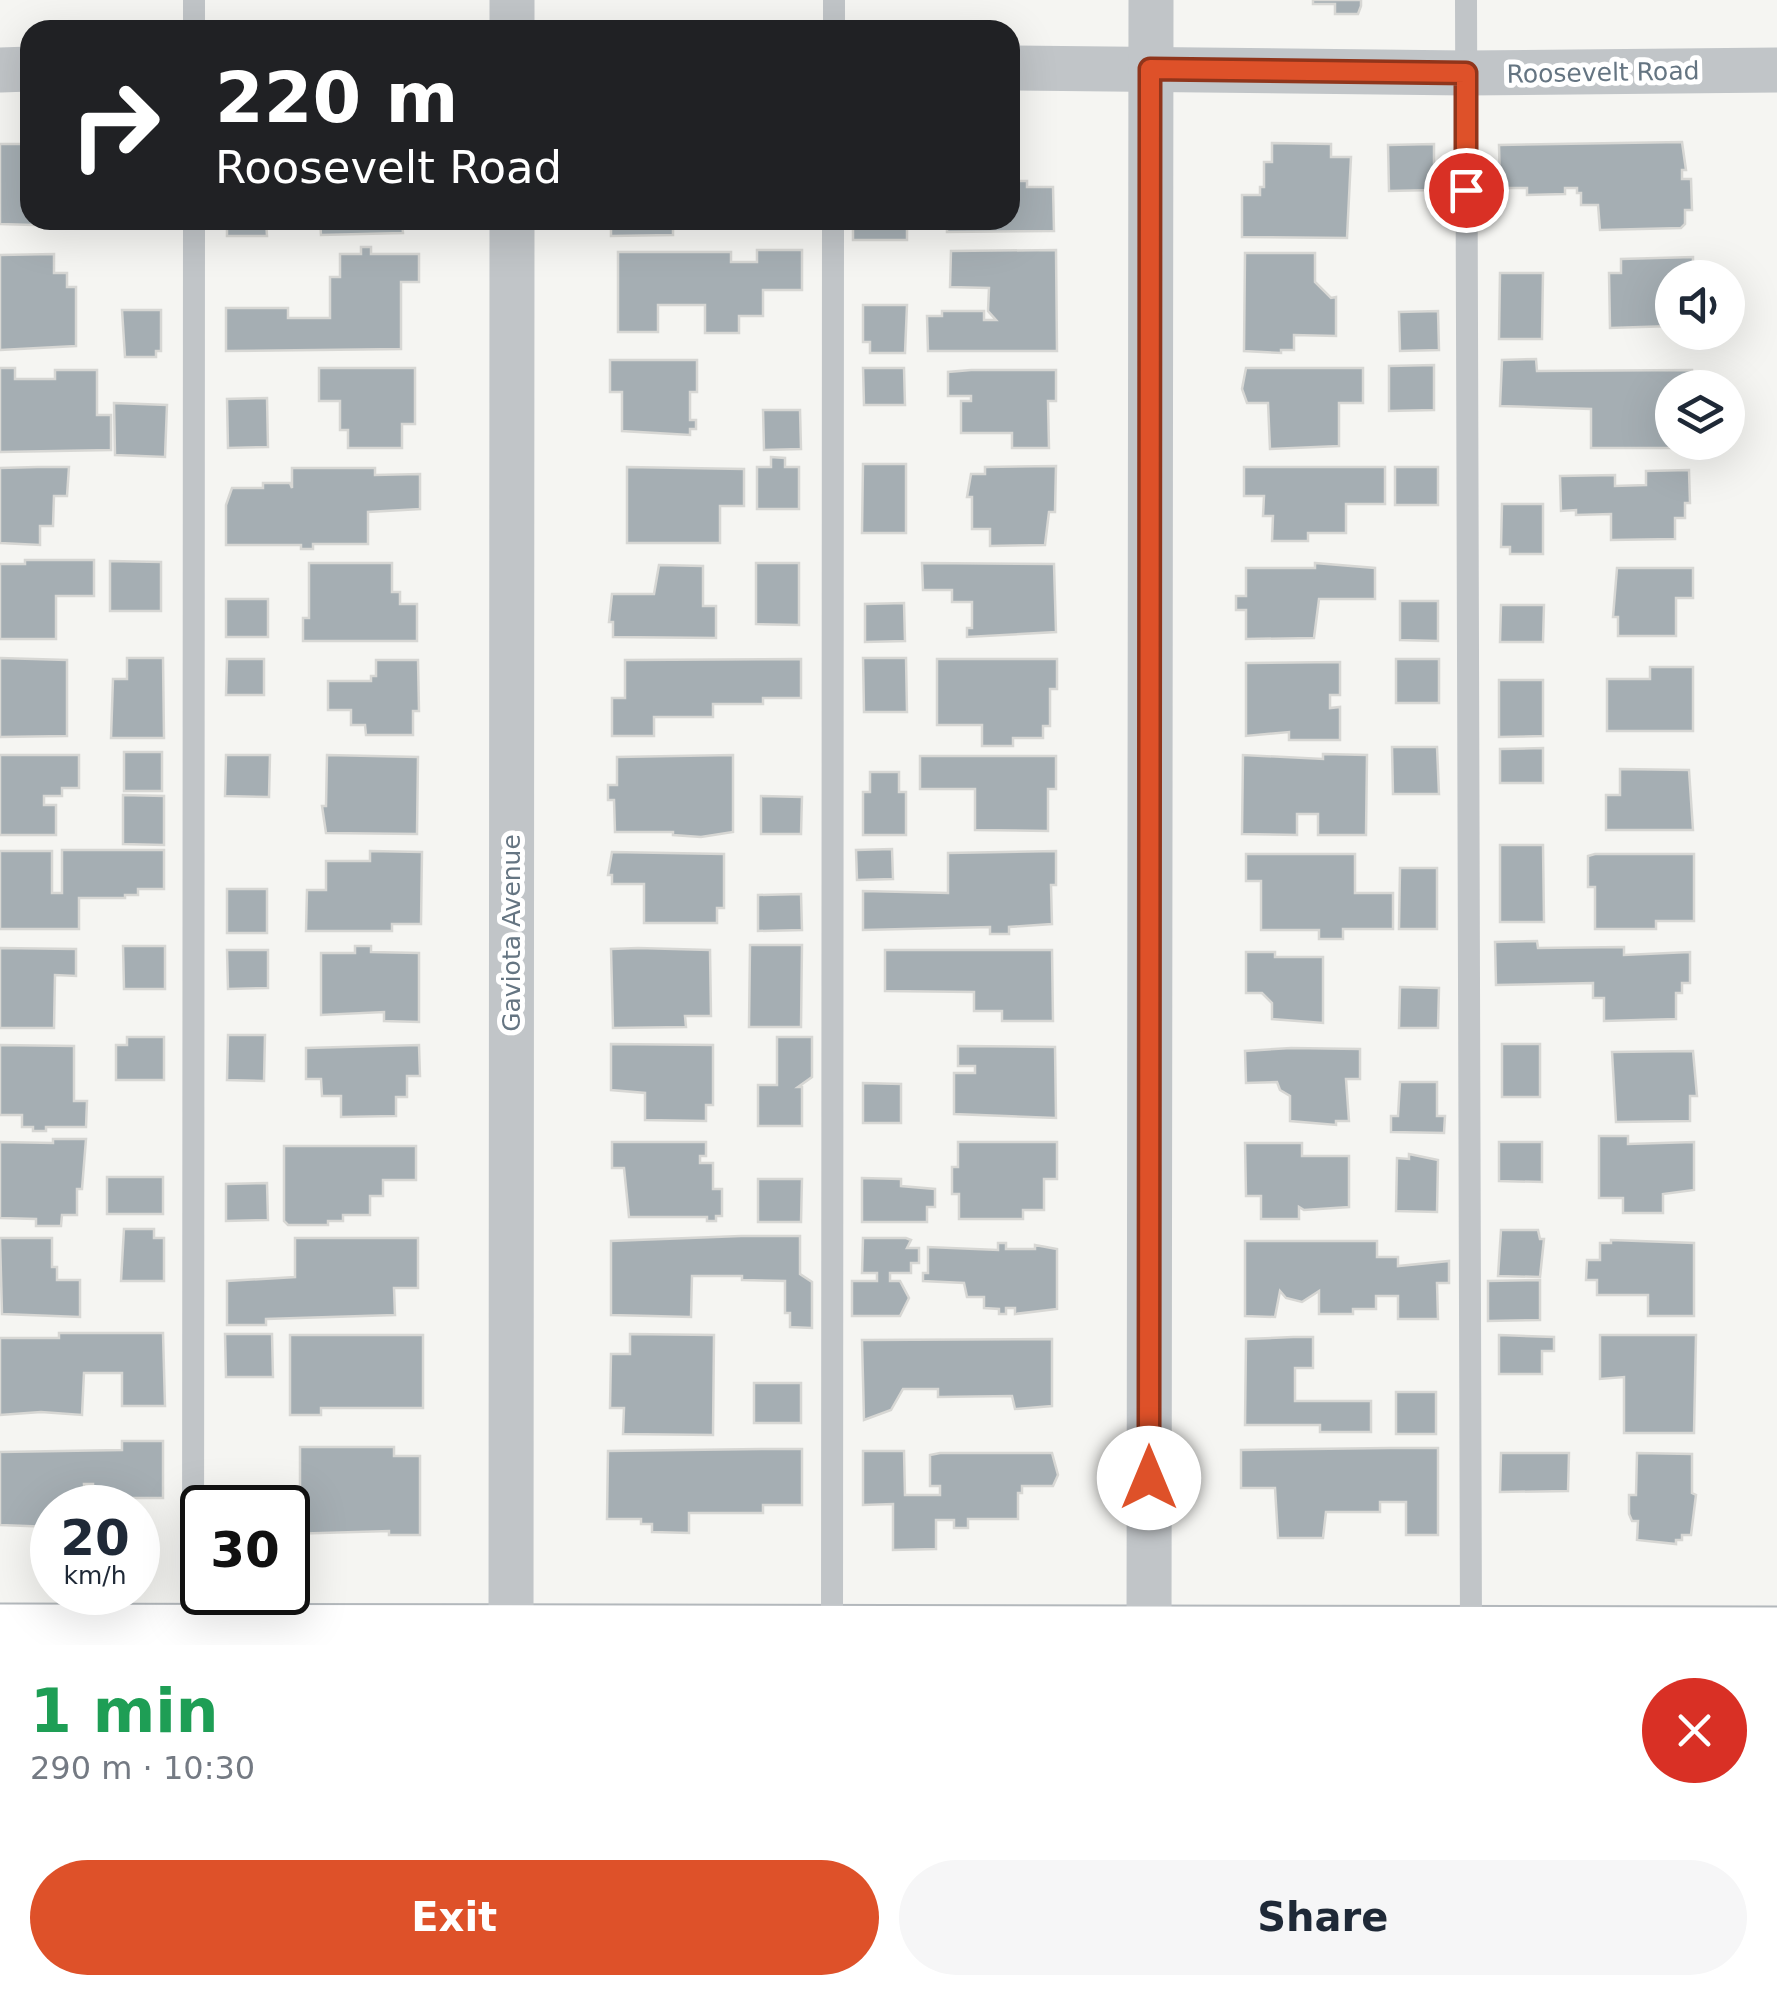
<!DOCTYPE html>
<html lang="en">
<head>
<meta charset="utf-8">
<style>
	:root { --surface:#fff; --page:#f6f6f7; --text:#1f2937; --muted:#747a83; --accent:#de5129 }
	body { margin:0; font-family:"DejaVu Sans",sans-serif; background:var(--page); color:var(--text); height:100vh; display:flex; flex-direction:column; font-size:38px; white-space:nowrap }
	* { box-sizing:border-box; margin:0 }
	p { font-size:32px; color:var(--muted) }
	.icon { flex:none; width:55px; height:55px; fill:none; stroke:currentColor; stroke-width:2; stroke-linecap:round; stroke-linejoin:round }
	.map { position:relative; height:1645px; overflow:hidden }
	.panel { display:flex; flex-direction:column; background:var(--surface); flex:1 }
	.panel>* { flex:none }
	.top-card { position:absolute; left:20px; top:20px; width:1000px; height:210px; border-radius:30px; box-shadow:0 10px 40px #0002; background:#202124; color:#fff; overflow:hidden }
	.fabs { position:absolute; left:1655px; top:260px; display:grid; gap:20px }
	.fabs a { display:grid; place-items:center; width:90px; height:90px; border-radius:50%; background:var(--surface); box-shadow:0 10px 40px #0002; font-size:50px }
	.speed { position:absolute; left:30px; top:1485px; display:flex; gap:20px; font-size:50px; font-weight:700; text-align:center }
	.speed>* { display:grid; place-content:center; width:130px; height:130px; border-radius:50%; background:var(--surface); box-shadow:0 10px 40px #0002; line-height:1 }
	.speed small { font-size:25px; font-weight:400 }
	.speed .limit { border:5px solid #111; border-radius:15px; background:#fff; color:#111 }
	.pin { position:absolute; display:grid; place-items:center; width:85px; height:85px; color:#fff; margin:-42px; border:5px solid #fff; border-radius:50%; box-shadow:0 2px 10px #0007 }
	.me { position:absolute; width:110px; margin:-55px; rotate:0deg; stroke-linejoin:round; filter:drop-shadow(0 0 8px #0008) }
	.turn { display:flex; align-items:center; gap:35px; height:210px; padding:0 30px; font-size:45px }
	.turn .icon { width:130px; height:130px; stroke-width:2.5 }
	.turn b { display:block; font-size:70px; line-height:85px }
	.round { display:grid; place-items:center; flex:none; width:105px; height:105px; border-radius:52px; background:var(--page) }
	.summary { display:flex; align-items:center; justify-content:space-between; height:170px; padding:0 30px }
	h1 { font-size:60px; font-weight:600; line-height:75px; color:#1e9e55 }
	.primary-button { display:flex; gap:20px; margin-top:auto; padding:20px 30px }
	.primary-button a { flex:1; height:115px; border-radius:60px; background:var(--accent); color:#fff; font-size:40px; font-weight:600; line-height:115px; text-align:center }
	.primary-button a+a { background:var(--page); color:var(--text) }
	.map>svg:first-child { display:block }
	.building { fill:#a5aeb3; stroke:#d7d7d4; stroke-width:2.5 }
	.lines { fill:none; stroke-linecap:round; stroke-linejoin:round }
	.secondary-casing { stroke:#b3b8bc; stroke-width:59 }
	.lane { stroke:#c1c5c8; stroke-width:22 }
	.street { stroke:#c1c5c8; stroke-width:45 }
	.secondary { stroke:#fff; stroke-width:55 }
	.route-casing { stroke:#90351b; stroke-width:25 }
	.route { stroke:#de5129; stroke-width:18 }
	.labels { text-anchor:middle; stroke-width:10; stroke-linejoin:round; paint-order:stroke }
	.street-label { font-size:25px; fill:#657582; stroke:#fff }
</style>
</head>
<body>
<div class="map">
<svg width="1777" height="1645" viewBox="0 0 1777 1645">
	<rect width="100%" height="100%" fill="#f5f5f2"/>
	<g class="building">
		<polygon points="1313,0 1361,0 1361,6 1358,14 1335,14 1335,4 1313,4"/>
		<polygon points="1682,142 1686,170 1682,170 1682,179 1691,179 1692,210 1685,210 1685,224 1681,228 1600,230 1598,205 1581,205 1581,193 1577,193 1577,188 1565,188 1565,194 1527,195 1527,188 1500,188 1499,145"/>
		<polygon points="1272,143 1331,144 1331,157 1351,157 1347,238 1242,237 1242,195 1260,195 1260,187 1264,187 1264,162 1272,162"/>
		<polygon points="0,144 30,144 30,220 66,220 66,226 0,224"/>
		<polygon points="1010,144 1015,144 1015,181 1027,181 1027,187 1053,187 1054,231 947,232 947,220 1010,220"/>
		<polygon points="1434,144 1434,190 1389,191 1388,145"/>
		<polygon points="227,220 266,220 267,236 227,236"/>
		<polygon points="320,220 402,220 403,233 321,235"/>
		<polygon points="611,220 673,220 673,235 611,236"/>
		<rect x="853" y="220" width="54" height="20"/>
		<polygon points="361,247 371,247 371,254 419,254 419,282 401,282 401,349 226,351 226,308 288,308 288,318 330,318 330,277 340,277 340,254 361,254"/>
		<polygon points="757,250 802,250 802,290 763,290 763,316 739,316 739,333 705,333 705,305 658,305 658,332 618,332 618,252 731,252 731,262 757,262"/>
		<polygon points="1056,250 1057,351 928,351 927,316 942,316 942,311 984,311 984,320 996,320 988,311 989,288 950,287 951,251"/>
		<polygon points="1245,253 1315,253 1315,282 1331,298 1336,297 1336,336 1294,335 1294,350 1281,350 1281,353 1244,351"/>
		<polygon points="54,254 54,273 67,273 67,287 76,287 76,346 0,350 0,255"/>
		<polygon points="1693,257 1693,278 1672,278 1672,326 1610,328 1609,273 1621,273 1621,259"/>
		<polygon points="1500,273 1543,273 1542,339 1499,339"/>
		<polygon points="863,305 907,305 905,353 870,353 870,342 863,342"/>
		<polygon points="122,310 161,310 161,351 156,351 156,357 125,357"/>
		<polygon points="1438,311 1439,350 1400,351 1399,312"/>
		<polygon points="1536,359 1537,371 1692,370 1692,388 1672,388 1672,442 1685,442 1685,448 1591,448 1591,409 1500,406 1502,360"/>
		<polygon points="610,360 697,360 697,392 690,392 690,420 696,420 696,429 690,429 690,435 622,431 622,392 610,392"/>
		<polygon points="1434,365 1434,410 1389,411 1389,366"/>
		<polygon points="0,368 15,368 15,379 55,379 55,370 97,370 97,415 111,415 111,450 0,452"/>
		<polygon points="319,368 415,368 415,424 402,424 402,448 348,448 348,430 340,430 340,401 319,401"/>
		<polygon points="863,368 904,368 905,405 864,405"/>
		<polygon points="1246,368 1363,368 1363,403 1339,403 1339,446 1270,449 1268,403 1247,403 1242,389"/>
		<polygon points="971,370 1056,370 1056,401 1048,401 1049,448 1012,448 1012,433 961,433 961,401 971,401 971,396 948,396 948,372"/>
		<polygon points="267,398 268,447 228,448 227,399"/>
		<polygon points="114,403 167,405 165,457 115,455"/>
		<polygon points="763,410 800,410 801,449 764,450"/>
		<polygon points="771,457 785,458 785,467 799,467 799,509 757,509 757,467 771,467"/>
		<polygon points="863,464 906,464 906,533 862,533"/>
		<polygon points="1056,466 1055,512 1049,512 1045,545 990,546 990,529 972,529 972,497 967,497 971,474 985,474 985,467"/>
		<polygon points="37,467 69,467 67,496 54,496 53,526 40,526 40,545 0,543 0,468"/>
		<polygon points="627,467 744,469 744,506 720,506 720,543 627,543"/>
		<polygon points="1244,467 1385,467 1385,504 1346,504 1346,533 1308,533 1308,541 1272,541 1273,516 1263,516 1264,496 1244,496"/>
		<rect x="1395" y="467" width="43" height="38"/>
		<polygon points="292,468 375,468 375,475 420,474 420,509 368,512 368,544 313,544 313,549 301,549 301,545 226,545 226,505 232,488 263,488 263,483 290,483 292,488"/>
		<polygon points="1689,470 1690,503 1685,503 1685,518 1675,518 1675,539 1611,540 1611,514 1576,515 1576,510 1561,511 1560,476 1615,475 1615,486 1646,485 1646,471"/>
		<polygon points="1502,504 1543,504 1543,554 1510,554 1510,547 1501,547"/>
		<polygon points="25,560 94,560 94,596 56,596 56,639 0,639 0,564 25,564"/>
		<polygon points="110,561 161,562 161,611 110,611"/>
		<polygon points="309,563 392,563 392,592 400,592 400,604 417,604 417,641 303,641 303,618 309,618"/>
		<polygon points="756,563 799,563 799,625 756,624"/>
		<polygon points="922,563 1054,564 1056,632 967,637 967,628 972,628 972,602 952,602 952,590 923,590"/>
		<polygon points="1315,563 1375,568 1375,599 1319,599 1314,638 1246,639 1246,610 1236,610 1236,596 1246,596 1246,568 1315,568"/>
		<polygon points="659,565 703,566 703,606 716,606 716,638 613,637 613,622 609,622 612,594 654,594"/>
		<polygon points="1617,568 1693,568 1693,598 1676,598 1676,636 1618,636 1618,617 1613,617"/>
		<rect x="226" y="599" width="42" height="38"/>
		<polygon points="1400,601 1438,601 1438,641 1400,640"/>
		<polygon points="904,603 905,641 865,642 865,604"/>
		<polygon points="1501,605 1544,605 1543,642 1500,642"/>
		<polygon points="0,658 67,660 67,736 0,737"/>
		<polygon points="127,658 163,658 164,738 111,738 113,679 127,679"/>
		<polygon points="863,658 906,658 907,712 864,712"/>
		<polygon points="227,659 264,659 264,695 226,695"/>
		<polygon points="801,659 801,698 763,698 763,704 713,704 713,717 654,717 654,736 612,736 612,698 625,698 625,660"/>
		<polygon points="937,659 1057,659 1057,689 1050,689 1050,726 1043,726 1043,738 1013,738 1013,746 982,746 982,725 937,725"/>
		<rect x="1396" y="659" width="43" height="44"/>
		<polygon points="376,660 418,660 419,711 413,711 413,735 366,735 365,725 351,725 351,710 328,710 328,681 371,681 371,676 376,676"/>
		<polygon points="1340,662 1340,695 1330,695 1330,708 1340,707 1340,740 1289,740 1289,732 1246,736 1246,663"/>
		<polygon points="1650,667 1693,667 1693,731 1607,731 1607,679 1650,679"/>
		<polygon points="1499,680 1543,680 1543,736 1499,737"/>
		<polygon points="1392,747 1437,747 1439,794 1393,794"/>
		<polygon points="1543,748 1543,783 1500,783 1500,749"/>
		<rect x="124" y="752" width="38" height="39"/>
		<polygon points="1323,754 1367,755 1366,835 1318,835 1318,814 1297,814 1297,835 1242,834 1243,755 1323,759"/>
		<polygon points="0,755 79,755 79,788 62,788 62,796 44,796 44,805 56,805 56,835 0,835"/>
		<polygon points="226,755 270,755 269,797 225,796"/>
		<polygon points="327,755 418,757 417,834 326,833 322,806 326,806"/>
		<polygon points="733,755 733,832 701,837 673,835 673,832 615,832 614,800 608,800 608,785 617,785 617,757"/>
		<polygon points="920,756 1056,756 1056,789 1048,789 1048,831 975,830 975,789 920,789"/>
		<polygon points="1620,769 1689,770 1693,830 1606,830 1606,795 1620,795"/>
		<polygon points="870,772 899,772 899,792 906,792 906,835 863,835 863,792 870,792"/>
		<polygon points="123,795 164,796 164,845 123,844"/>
		<polygon points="761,796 802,797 801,834 761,834"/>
		<polygon points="1500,845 1543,845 1544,922 1500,922"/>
		<polygon points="892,849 893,879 857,880 856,850"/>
		<polygon points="62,850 164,850 164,889 138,889 138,895 125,895 125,898 79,898 79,929 0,929 0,851 52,851 52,893 62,893"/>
		<polygon points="370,851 422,852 421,924 392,924 392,931 306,931 307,890 326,890 326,861 370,861"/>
		<polygon points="1056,851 1056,885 1051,885 1052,924 1009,927 1009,934 990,934 990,927 863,930 863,891 948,893 948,853"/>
		<polygon points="612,852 724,854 724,908 717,908 717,923 644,923 644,884 612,884 612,875 608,875"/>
		<polygon points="1246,854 1355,854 1355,893 1393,893 1393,929 1343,929 1343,939 1319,939 1319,930 1261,930 1261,881 1246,881"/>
		<polygon points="1595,854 1694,854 1694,921 1656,921 1656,929 1595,929 1595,887 1588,887 1588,856"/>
		<polygon points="1400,868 1437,868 1437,929 1399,929"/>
		<rect x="227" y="889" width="40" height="44"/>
		<polygon points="801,894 802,930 758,931 758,895"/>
		<polygon points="1537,941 1538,948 1624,947 1624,955 1690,952 1690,983 1682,983 1682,993 1676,993 1676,1019 1604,1021 1604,998 1593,998 1593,983 1496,985 1495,942"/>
		<polygon points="750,945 802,945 801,1027 749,1027"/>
		<polygon points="123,946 165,946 165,989 124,989"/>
		<polygon points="355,946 371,946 371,952 419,953 419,1022 384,1021 384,1012 321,1015 321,953 355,953"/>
		<polygon points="0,948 76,949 76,976 55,975 54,1028 0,1028"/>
		<polygon points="638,948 710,950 711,1016 685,1016 686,1027 613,1028 611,949"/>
		<polygon points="227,950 268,950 268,988 228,989"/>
		<polygon points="885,950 1052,950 1053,1021 1002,1021 1002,1011 974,1011 974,992 885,991"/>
		<polygon points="1246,952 1275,952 1275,957 1323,957 1323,1023 1272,1019 1272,1003 1262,993 1246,993"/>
		<polygon points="1400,987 1439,988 1438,1028 1399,1028"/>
		<polygon points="228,1035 265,1035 264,1081 227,1080"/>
		<polygon points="127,1037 164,1037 164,1080 116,1080 116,1045 127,1045"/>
		<polygon points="777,1037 812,1037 812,1077 798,1087 802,1087 802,1126 758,1126 758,1085 777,1085"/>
		<polygon points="611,1044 713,1045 713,1105 706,1105 706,1121 645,1120 645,1093 611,1090"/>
		<rect x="1502" y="1044" width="38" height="53"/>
		<polygon points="0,1045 74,1046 74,1101 87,1101 86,1127 46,1127 46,1131 33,1131 33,1127 22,1127 22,1115 0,1115"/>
		<polygon points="419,1045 420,1076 407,1076 407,1097 396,1097 396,1116 341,1117 341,1096 322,1096 321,1079 306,1079 306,1048"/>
		<polygon points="958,1046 1055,1047 1056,1118 954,1114 954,1073 975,1073 975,1066 958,1066"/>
		<polygon points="1291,1048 1360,1049 1360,1079 1346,1079 1349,1121 1336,1121 1336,1125 1290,1121 1290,1096 1280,1090 1277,1082 1246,1083 1245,1051"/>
		<polygon points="1693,1051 1697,1096 1690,1096 1690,1121 1616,1122 1612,1052"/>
		<polygon points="1400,1082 1437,1082 1437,1116 1445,1116 1444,1133 1391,1132 1391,1116 1398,1116"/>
		<polygon points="863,1083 901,1084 901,1123 863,1123"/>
		<polygon points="1599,1136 1628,1136 1628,1144 1694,1142 1694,1190 1663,1194 1663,1213 1623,1213 1623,1198 1599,1198"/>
		<polygon points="53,1139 86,1139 82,1189 77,1189 77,1215 62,1215 61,1226 36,1226 36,1219 0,1218 0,1142 53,1143"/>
		<polygon points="612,1142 706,1142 706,1156 700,1156 700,1163 713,1163 713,1189 722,1189 722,1216 716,1216 716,1221 707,1221 707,1217 629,1217 624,1168 612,1168"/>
		<polygon points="958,1142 1057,1142 1057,1179 1044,1179 1044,1210 1023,1210 1023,1219 959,1219 959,1194 952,1194 952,1167 958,1167"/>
		<polygon points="1499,1142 1542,1142 1542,1182 1499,1181"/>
		<polygon points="1245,1143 1302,1143 1302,1156 1349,1156 1349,1207 1304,1210 1299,1207 1299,1219 1261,1219 1261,1196 1246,1196"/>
		<polygon points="284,1146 416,1146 416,1180 383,1180 383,1196 370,1196 370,1215 343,1215 343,1221 328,1221 328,1225 288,1225 284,1221"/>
		<polygon points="1409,1154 1438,1160 1437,1212 1396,1211 1397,1158 1409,1159"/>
		<rect x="107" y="1177" width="56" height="37"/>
		<polygon points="862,1178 901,1179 901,1186 935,1189 935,1207 927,1207 927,1222 862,1222"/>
		<polygon points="758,1179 802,1179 801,1222 758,1222"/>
		<polygon points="267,1183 268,1220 226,1221 226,1184"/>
		<polygon points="124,1229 154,1229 154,1238 164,1238 164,1281 121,1281"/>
		<polygon points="1501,1230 1538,1230 1540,1239 1544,1239 1540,1277 1498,1276"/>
		<polygon points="741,1236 800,1236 800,1274 812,1282 812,1328 790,1327 790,1313 785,1313 785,1281 742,1280 742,1276 692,1276 691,1317 611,1315 611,1241"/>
		<polygon points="0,1238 52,1238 52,1267 57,1267 57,1280 80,1280 80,1317 2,1314"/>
		<polygon points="295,1238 418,1238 418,1288 394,1288 395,1315 266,1319 266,1325 227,1325 227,1281 295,1277"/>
		<polygon points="863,1238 906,1238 911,1240 907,1248 919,1248 919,1263 911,1263 911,1273 890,1273 890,1281 900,1281 909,1298 900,1316 852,1316 852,1281 877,1281 877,1273 862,1273"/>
		<polygon points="1611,1240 1694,1243 1694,1316 1648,1316 1648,1295 1597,1295 1597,1280 1586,1280 1587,1260 1600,1260 1600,1243 1611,1243"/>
		<polygon points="1245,1241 1377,1241 1377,1257 1398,1257 1398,1266 1449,1261 1449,1283 1437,1283 1438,1319 1398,1319 1398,1296 1376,1296 1376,1309 1353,1309 1353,1314 1319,1314 1319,1291 1302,1302 1286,1298 1280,1291 1275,1317 1245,1316"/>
		<polygon points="998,1243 1006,1243 1006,1249 1035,1249 1035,1245 1057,1249 1057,1309 1015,1314 1015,1308 1006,1308 1006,1314 999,1314 999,1309 984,1308 984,1297 967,1297 964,1283 923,1281 923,1273 928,1273 928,1247 998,1250"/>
		<polygon points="1540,1280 1540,1320 1488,1321 1488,1281"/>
		<polygon points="59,1333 163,1333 165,1406 122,1406 122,1373 84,1373 82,1415 41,1412 0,1415 0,1338 59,1338"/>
		<polygon points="225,1334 272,1334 273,1377 226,1377"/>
		<polygon points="630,1334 714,1335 713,1435 623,1434 624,1408 610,1408 611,1354 630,1354"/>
		<polygon points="290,1335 423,1335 423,1408 321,1408 321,1415 290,1415"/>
		<polygon points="1499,1335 1554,1337 1554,1351 1542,1351 1542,1374 1499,1374"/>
		<polygon points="1600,1335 1696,1335 1694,1433 1624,1433 1624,1377 1600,1379"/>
		<polygon points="1293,1337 1313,1337 1313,1368 1295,1368 1295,1401 1371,1401 1371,1432 1320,1432 1320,1425 1245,1425 1246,1339"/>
		<polygon points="1052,1339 1052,1406 1015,1409 1012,1396 938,1397 938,1389 903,1389 891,1410 864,1420 862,1340"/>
		<rect x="754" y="1383" width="47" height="40"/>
		<rect x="1396" y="1392" width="40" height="42"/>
		<polygon points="122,1441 163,1441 163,1498 126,1498 126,1508 93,1508 93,1484 84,1484 85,1501 68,1501 68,1508 52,1508 52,1527 0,1525 0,1452 122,1450"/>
		<polygon points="300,1447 394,1447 394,1456 420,1456 420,1535 389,1535 389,1531 288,1534 288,1508 228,1508 228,1492 300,1492"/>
		<polygon points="1389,1448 1438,1448 1438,1535 1406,1535 1406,1502 1380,1502 1380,1512 1326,1512 1323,1538 1278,1538 1275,1488 1241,1488 1241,1450"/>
		<polygon points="761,1449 802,1449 802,1505 763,1505 763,1513 689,1513 689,1533 652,1532 652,1524 641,1524 641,1519 607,1519 608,1451"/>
		<polygon points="863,1451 904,1451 905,1495 940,1495 940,1486 930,1486 930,1455 940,1453 1052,1453 1058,1475 1053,1486 1022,1486 1022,1493 1018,1493 1018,1519 968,1519 968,1528 954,1528 954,1520 936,1520 936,1549 893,1550 893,1504 863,1505"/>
		<polygon points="1501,1453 1569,1453 1568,1491 1500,1492"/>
		<polygon points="1637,1453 1692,1454 1692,1493 1696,1495 1691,1535 1682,1535 1682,1540 1676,1540 1676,1544 1637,1540 1638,1521 1632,1521 1629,1514 1629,1495 1636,1495"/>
	</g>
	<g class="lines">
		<g class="secondary-casing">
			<polyline id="secondary" points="0,1632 1777,1635"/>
		</g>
		<g class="lane">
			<polyline points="1466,0 1471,1637"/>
			<polyline points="194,30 194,0"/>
			<polyline points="834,30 834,0"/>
			<polyline points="193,1632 194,220"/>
			<polyline points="832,1636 833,220"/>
		</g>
		<g class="street">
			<polyline points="512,30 512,0"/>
			<polyline points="1010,68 1466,73 1777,70"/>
			<polyline points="0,70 30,69"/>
			<polyline points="511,1645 512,220"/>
			<polyline points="1149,1645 1151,0"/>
		</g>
		<use href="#secondary" class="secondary"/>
	</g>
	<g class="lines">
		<g class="route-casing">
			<polyline id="route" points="1149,1478 1150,69 1466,73 1466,190"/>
		</g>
		<use href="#route" class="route"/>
	</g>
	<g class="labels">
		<g class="street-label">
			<text transform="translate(1603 72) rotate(-1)" y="9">Roosevelt Road</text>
			<text transform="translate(511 933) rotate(-90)" y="9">Gaviota Avenue</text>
		</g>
	</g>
</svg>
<div class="fabs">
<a><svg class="icon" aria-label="sound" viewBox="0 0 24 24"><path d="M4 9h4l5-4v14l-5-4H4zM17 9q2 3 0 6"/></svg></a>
<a><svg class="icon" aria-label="layers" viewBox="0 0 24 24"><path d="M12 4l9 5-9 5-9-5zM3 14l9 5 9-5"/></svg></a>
</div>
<div class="speed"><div>20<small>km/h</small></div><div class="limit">30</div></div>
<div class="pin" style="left:1466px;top:190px;background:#d93025"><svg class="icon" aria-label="arrive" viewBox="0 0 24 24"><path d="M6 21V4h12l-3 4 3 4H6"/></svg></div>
<svg class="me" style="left:1149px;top:1478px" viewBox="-20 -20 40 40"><circle r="19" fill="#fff"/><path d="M0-13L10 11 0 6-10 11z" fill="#de5129"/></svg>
<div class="top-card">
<div class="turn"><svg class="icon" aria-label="right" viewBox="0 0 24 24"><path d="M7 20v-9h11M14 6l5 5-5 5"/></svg><div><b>220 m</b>Roosevelt Road</div></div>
</div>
</div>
<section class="panel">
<div class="summary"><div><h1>1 min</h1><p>290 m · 10:30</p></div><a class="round" style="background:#d93025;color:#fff"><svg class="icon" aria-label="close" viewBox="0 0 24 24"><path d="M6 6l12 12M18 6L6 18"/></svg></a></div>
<div class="primary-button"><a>Exit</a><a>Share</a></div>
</section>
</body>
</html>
